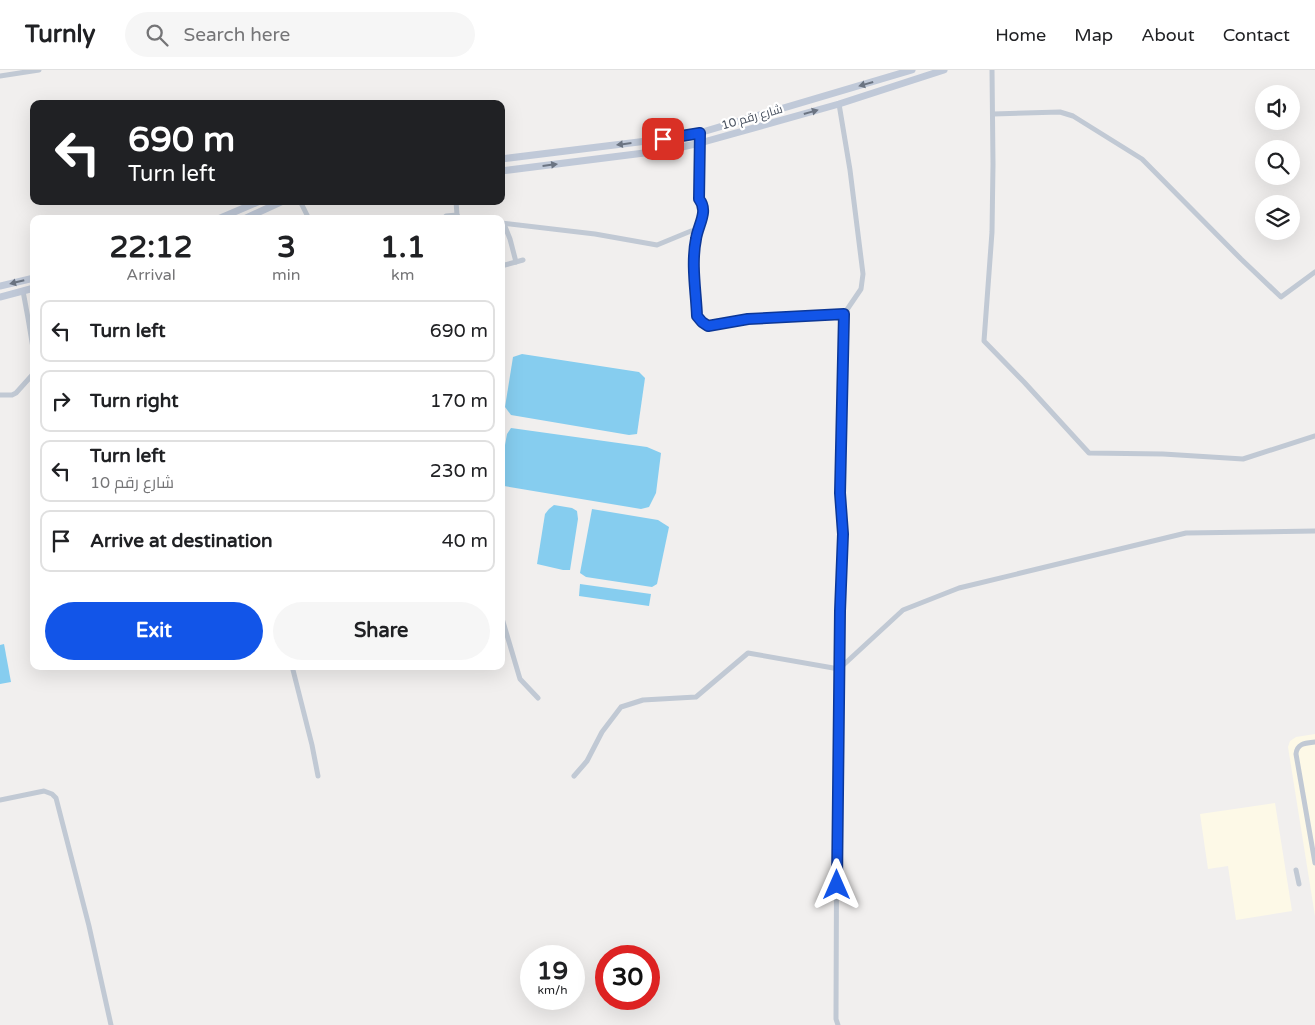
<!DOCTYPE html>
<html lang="en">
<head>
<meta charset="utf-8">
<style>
	:root { --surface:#fff; --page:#f6f6f6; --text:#202124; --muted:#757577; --line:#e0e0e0; --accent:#1255e8 }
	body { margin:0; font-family:"Varela Round",Cairo,sans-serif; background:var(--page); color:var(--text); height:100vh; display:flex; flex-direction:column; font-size:19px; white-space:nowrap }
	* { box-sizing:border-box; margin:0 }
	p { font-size:16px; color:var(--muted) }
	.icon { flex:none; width:28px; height:28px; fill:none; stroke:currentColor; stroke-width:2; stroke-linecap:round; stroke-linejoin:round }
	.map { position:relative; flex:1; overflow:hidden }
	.drawer { position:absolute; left:30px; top:145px; width:475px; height:455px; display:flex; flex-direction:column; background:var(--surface); border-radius:10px; box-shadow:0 5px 20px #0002 }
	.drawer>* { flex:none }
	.guide { position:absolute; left:30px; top:30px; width:475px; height:105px; border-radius:10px; box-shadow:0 5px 20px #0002; background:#202124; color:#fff; overflow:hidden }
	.buttons { position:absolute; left:1255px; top:15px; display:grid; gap:10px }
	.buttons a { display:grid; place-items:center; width:45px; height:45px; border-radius:50%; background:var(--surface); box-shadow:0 5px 20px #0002; font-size:25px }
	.speed { position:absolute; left:520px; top:875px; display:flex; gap:10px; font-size:25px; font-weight:700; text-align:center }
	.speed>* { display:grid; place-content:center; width:65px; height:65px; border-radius:50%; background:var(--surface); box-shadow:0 5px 20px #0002; line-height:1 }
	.speed small { font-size:12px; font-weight:400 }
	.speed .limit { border:8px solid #d22; background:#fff; color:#111 }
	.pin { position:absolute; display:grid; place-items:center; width:42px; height:42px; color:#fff; margin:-21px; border-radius:10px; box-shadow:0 2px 8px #0006 }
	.me { position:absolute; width:55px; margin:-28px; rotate:0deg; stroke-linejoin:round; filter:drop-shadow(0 0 4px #0008) }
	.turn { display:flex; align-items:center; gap:18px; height:105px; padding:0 15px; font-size:22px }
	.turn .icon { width:65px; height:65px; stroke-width:2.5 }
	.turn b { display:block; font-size:35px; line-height:42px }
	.eta { display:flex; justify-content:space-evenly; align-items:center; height:85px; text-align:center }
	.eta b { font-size:30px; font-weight:700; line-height:35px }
	.action { display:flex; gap:10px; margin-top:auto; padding:10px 15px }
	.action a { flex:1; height:58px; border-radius:30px; background:var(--accent); color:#fff; font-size:20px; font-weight:700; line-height:58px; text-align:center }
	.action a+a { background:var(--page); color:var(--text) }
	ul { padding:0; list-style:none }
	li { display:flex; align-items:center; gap:15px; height:62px; margin:0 10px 8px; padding:0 5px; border:2px solid var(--line); border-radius:10px }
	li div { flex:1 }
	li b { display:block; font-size:19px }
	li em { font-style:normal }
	header { display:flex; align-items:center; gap:30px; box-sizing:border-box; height:70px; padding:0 25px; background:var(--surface); border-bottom:1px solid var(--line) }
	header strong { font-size:24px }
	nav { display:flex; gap:28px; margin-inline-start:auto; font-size:18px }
	.search { width:350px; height:45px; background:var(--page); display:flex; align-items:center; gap:12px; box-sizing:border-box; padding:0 18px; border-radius:28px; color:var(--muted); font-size:19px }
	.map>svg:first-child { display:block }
	.commercial { fill:#fdf9e7 }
	.water { fill:#86cdef }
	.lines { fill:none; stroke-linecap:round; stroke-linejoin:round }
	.minor { stroke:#c1c9d4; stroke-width:5 }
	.secondary { stroke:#c0c9d8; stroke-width:7 }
	.oneway { fill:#6b7482 }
	.route-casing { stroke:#0c3797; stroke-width:12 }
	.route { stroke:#1255e8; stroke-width:9 }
	.labels { text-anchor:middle; stroke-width:4.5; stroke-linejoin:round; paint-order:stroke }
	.street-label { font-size:12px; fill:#464f5d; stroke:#fff }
</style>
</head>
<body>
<header>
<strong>Turnly</strong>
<div class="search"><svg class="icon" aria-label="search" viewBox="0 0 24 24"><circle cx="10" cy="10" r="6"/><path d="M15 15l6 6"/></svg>Search here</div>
<nav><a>Home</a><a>Map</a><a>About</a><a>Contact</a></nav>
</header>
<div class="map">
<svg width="1315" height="955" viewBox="0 0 1315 955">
	<rect width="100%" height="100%" fill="#f1efee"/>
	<g class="commercial">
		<polygon points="1315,664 1315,846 1288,677 1290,671 1296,667"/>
		<polygon points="1275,733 1292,841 1236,850 1228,796 1208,799 1200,744"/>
	</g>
	<g class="water">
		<polygon points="522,284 639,302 645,308 637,364 629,365 511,345 505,337 513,287"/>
		<polygon points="511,358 647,377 661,383 656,423 649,437 641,439 504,416 501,413 501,397 507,364"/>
		<polygon points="554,435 572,438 577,441 578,449 570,500 563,500 537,494 545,444 549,439"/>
		<polygon points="592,439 658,450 669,457 657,514 652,517 586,507 580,503"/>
		<polygon points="580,514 651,524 649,536 579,526"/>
		<polygon points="4,574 11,612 0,614 0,575"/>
	</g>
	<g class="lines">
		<g class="minor">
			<polyline points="992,0 993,94 992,162 984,271 1024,312 1089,383 1163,384 1243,389 1315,366"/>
			<polyline points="0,6 39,0"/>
			<polyline points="993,44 1060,42 1073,46 1142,89 1241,189 1281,227 1315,202"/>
			<path d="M699 63V129C709 141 698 156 696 169 691 194 696 221 697 247L703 252 708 256 748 249 844 244"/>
			<polyline points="300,131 309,149"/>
			<polyline points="456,131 457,145 460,149"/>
			<polyline points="443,149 446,146 457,145"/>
			<polyline points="501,153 595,164 657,175 691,161 697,161"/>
			<polyline points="502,154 504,154 510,169 516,192"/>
			<polyline points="501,196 523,190"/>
			<polyline points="23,221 28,248 34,284"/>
			<polyline points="0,325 12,325 16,323 34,303"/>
			<polyline points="501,545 520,609 538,628"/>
			<polyline points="292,596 312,675 318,706"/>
			<path d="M1315 672C1306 673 1297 673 1296 684L1315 793"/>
			<polyline points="574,706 587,691 602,662 621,637 643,630 696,627 748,583 839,599 903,540 959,518 1186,463 1315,461"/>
			<polyline points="0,730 44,721 52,724 56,728 89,856 111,955"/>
			<polyline points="1296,800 1299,814"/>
			<polyline points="838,955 836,949 837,682 839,541 843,464 840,423 844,244 861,219 863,204 850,100 839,34"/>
		</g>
		<g class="secondary">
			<polyline points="501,89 663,69 699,63 912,0"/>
			<polyline points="501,101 668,80 700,73 839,34 944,0"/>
			<polyline points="218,149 260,131"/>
			<polyline points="244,149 283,131"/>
			<polyline points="0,216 34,208"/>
			<polyline points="0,227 34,218"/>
		</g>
	</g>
	<defs><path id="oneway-solid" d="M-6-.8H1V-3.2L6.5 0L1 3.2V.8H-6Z" transform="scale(1.25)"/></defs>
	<g class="oneway">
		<use href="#oneway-solid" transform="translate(866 14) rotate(164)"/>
		<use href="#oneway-solid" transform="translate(811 42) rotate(-16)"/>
		<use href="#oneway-solid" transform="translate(624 74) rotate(173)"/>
		<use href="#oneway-solid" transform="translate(550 95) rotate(-7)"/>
		<use href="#oneway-solid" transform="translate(17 212) rotate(166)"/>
	</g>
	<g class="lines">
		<g class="route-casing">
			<path id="route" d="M663 69 700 63 699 129C709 141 698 155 696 169 691 194 696 221 697 246L702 252 708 256 748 249 844 244 840 423 843 464 840 541 837 815"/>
		</g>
		<use href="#route" class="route"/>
	</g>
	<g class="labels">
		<g class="street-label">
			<text transform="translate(752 47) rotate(-16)" y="4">شارع رقم 10</text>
		</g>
	</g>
</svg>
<div class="buttons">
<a><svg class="icon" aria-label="sound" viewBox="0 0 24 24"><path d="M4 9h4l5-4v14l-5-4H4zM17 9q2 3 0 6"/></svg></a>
<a><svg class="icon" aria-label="search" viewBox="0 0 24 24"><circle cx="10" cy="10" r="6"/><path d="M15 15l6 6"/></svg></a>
<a><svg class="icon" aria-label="layers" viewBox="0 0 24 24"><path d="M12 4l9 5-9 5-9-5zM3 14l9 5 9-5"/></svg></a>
</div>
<div class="speed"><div>19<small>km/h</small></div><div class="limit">30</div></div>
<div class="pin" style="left:663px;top:69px;background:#d93025"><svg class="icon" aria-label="arrive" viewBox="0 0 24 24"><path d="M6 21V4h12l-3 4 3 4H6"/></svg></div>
<svg class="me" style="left:837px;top:815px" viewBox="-20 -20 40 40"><path d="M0-17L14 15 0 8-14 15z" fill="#1255e8" stroke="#fff" stroke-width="4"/></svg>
<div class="guide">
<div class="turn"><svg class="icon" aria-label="left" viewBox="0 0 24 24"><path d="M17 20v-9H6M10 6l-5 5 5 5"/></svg><div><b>690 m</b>Turn left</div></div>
</div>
<section class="drawer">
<div class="eta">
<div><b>22:12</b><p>Arrival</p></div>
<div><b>3</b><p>min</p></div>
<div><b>1.1</b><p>km</p></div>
</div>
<ul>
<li><svg class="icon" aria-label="left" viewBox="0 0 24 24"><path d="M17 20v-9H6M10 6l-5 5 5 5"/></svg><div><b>Turn left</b></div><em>690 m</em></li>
<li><svg class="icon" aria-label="right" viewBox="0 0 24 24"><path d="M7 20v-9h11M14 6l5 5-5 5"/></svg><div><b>Turn right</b></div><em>170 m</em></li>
<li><svg class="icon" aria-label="left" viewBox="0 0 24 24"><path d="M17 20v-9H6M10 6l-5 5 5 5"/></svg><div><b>Turn left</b><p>شارع رقم 10</p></div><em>230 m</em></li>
<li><svg class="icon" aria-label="arrive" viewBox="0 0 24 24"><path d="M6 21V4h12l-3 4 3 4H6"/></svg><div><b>Arrive at destination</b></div><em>40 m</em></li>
</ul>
<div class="action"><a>Exit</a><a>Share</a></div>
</section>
</div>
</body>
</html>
